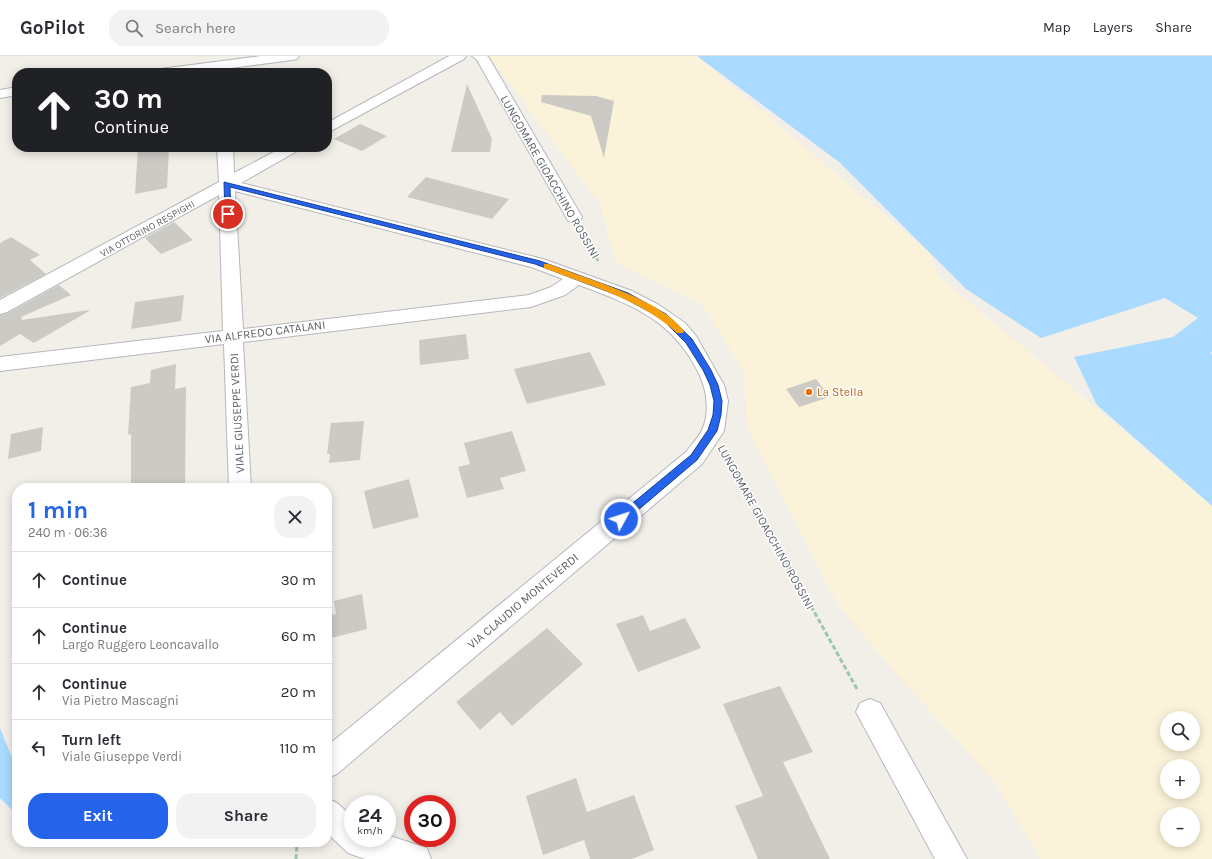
<!DOCTYPE html>
<html lang="en">
<head>
<meta charset="utf-8">
<style>
	:root { --surface:#fff; --page:#f2f2f3; --text:#2b2b33; --muted:#7c7c81; --line:#e1e1e2; --accent:#2563eb }
	body { margin:0; font-family:Karla,sans-serif; background:var(--page); color:var(--text); height:100vh; display:flex; flex-direction:column; font-size:15px; white-space:nowrap }
	* { box-sizing:border-box; margin:0 }
	p { font-size:13px; color:var(--muted) }
	.icon { flex:none; width:22px; height:22px; fill:none; stroke:currentColor; stroke-width:2; stroke-linecap:round; stroke-linejoin:round }
	.map { position:relative; flex:1; overflow:hidden }
	.drawer { position:absolute; left:12px; top:427px; width:320px; height:364px; display:flex; flex-direction:column; background:var(--surface); border-radius:16px; box-shadow:0 2px 10px #0003 }
	.drawer>* { flex:none }
	.top-card { position:absolute; left:12px; top:12px; width:320px; height:84px; border-radius:16px; box-shadow:0 2px 10px #0003; background:#202124; color:#fff; overflow:hidden }
	.controls { position:absolute; left:1160px; top:655px; display:grid; gap:8px }
	.controls a { display:grid; place-items:center; width:40px; height:40px; border-radius:50%; background:var(--surface); box-shadow:0 2px 10px #0003; font-size:20px }
	.speed { position:absolute; left:344px; top:739px; display:flex; gap:8px; font-size:20px; font-weight:700; text-align:center }
	.speed>* { display:grid; place-content:center; width:52px; height:52px; border-radius:50%; background:var(--surface); box-shadow:0 2px 10px #0003; line-height:1 }
	.speed small { font-size:10px; font-weight:400 }
	.speed .limit { border:6px solid #d22; background:#fff; color:#111 }
	.pin { position:absolute; display:grid; place-items:center; width:34px; height:34px; color:#fff; margin:-17px; border:2px solid #fff; border-radius:50%; box-shadow:0 1px 4px #0007 }
	.me { position:absolute; width:44px; margin:-22px; rotate:50deg; stroke-linejoin:round; filter:drop-shadow(0 0 3px #0008) }
	.turn { display:flex; align-items:center; gap:14px; height:84px; padding:0 16px; font-size:18px }
	.turn .icon { width:52px; height:52px; stroke-width:2.5 }
	.turn b { display:block; font-size:28px; line-height:34px }
	.round { display:grid; place-items:center; flex:none; width:42px; height:42px; border-radius:16px; background:var(--page) }
	.headline { display:flex; align-items:center; justify-content:space-between; height:68px; padding:0 16px }
	h1 { font-size:24px; font-weight:700; line-height:30px; color:var(--accent) }
	.primary-button { display:flex; gap:8px; margin-top:auto; padding:8px 16px }
	.primary-button a { flex:1; height:46px; border-radius:16px; background:var(--accent); color:#fff; font-size:16px; font-weight:700; line-height:46px; text-align:center }
	.primary-button a+a { background:var(--page); color:var(--text) }
	ul { padding:0; list-style:none }
	li { display:flex; align-items:center; gap:12px; height:56px; padding:0 16px; border-top:1px solid var(--line) }
	li div { flex:1 }
	li b { display:block; font-size:15px }
	li em { font-style:normal }
	header { display:flex; align-items:center; gap:24px; box-sizing:border-box; height:56px; padding:0 20px; background:var(--surface); border-bottom:1px solid var(--line) }
	header strong { font-size:19px }
	nav { display:flex; gap:22px; margin-inline-start:auto; font-size:14px }
	.search { width:280px; height:36px; background:var(--page); display:flex; align-items:center; gap:10px; box-sizing:border-box; padding:0 14px; border-radius:16px; color:var(--muted); font-size:15px }
	.map>svg:first-child { display:block }
	.sand { fill:#fbf3d9; fill-rule:evenodd }
	.water { fill:#aadaff }
	.building { fill:#cccac5 }
	.lines { fill:none; stroke-linecap:round; stroke-linejoin:round }
	.minor-casing { stroke:#b5b8bc; stroke-width:2 }
	.path-far2 { stroke:#9cc7a9; stroke-width:1.5; stroke-dasharray:3 1.5; stroke-linecap:butt }
	.path-far1 { stroke:#9cc7a9; stroke-width:2.5; stroke-dasharray:3.5 2; stroke-linecap:butt }
	.path { stroke:#9cc7a9; stroke-width:3; stroke-dasharray:5 2.5; stroke-linecap:butt }
	.minor { fill:#fff; fill-rule:evenodd }
	.route { fill:#2563eb; stroke:#184099 }
	.slow { fill:#f59e0b }
	.food-dot { fill:#e8710a; stroke:#fff; stroke-width:1.5 }
	.labels { text-anchor:middle; stroke-width:3; stroke-linejoin:round; paint-order:stroke }
	.far-street-label { font-size:10px; fill:#5f6368; stroke:#fff }
	.street-label { font-size:12px; fill:#5f6368; stroke:#fff }
	.food-label { font-size:12px; fill:#c56008; stroke:#fff; text-anchor:start }
</style>
</head>
<body>
<header>
<strong>GoPilot</strong>
<div class="search"><svg class="icon" aria-label="search" viewBox="0 0 24 24"><circle cx="10" cy="10" r="6"/><path d="M15 15l6 6"/></svg>Search here</div>
<nav><a>Map</a><a>Layers</a><a>Share</a></nav>
</header>
<div class="map">
<svg width="1212" height="803" viewBox="0 0 1212 803">
	<rect width="100%" height="100%" fill="#f1efe8"/>
	<path class="sand" d="M489 0H697L931 198 937 219 1212 449V803H1041L994 725 894 615 838 549 748 374 743 314 702 248 616 207 600 148ZM1167 662H1193V688H1167ZM1167 710H1193V736H1167ZM1167 758H1193V784H1167Z"/>
	<g class="water">
		<polygon points="697,0 1212,0 1212,296 1210,297 1212,298 1212,450 1097,349 1074,301 1173,281 1198,262 1165,242 1041,282 966,233 839,106"/>
		<polygon points="0,672 11,699 17,704 17,759 0,742"/>
	</g>
	<g class="building">
		<polygon points="467,28 492,83 490,96 451,96"/>
		<polygon points="542,39 596,40 614,45 604,102 591,60 541,46"/>
		<polygon points="360,68 387,80 362,95 334,83"/>
		<polygon points="138,91 169,91 167,132 135,138"/>
		<polygon points="426,121 509,143 492,163 407,141"/>
		<polygon points="174,166 193,184 161,198 145,182"/>
		<polygon points="11,181 40,199 30,204 46,218 0,242 0,187"/>
		<polygon points="59,229 71,239 21,261 22,264 89,254 89,255 34,287 20,278 0,290 0,259 8,257"/>
		<polygon points="184,239 181,265 131,273 135,246"/>
		<polygon points="466,278 469,303 420,309 419,284"/>
		<polygon points="590,296 606,329 527,348 514,313"/>
		<polygon points="176,308 175,333 186,331 185,432 131,432 131,378 128,379 131,331 150,327 151,314"/>
		<polygon points="816,323 830,341 799,351 786,333"/>
		<polygon points="364,365 360,404 329,407 330,398 327,398 331,367"/>
		<polygon points="43,371 41,395 8,403 11,378"/>
		<polygon points="512,375 526,415 500,422 504,433 467,442 458,411 470,408 464,387"/>
		<polygon points="409,423 419,461 373,473 364,435"/>
		<polygon points="362,538 367,573 327,583 327,560 336,558 334,545"/>
		<polygon points="643,559 650,575 685,562 701,592 638,616 616,568"/>
		<polygon points="547,572 583,608 512,670 500,656 480,674 456,646"/>
		<polygon points="780,630 813,696 783,706 830,803 758,803 735,750 763,740 723,648"/>
		<polygon points="576,722 587,756 634,739 654,794 632,803 590,803 584,784 543,799 526,740"/>
	</g>
	<g class="lines">
		<g class="minor-casing">
			<g id="minor">
				<polygon points="261,0 299,0 297,3 292,4 192,17 153,17 155,14 160,13"/>
				<polygon points="449,0 466,0 464,3 327,77 327,67"/>
				<polygon points="472,0 487,0 489,2 582,161 580,165 574,166 568,165 566,161 477,4"/>
				<polygon points="17,31 17,39 0,42 0,34"/>
				<path d="M217 91H233L234 117 283 91H302L299 94 241 127 543 203 632 235 659 249 685 267 696 280 724 329 728 345 724 375 702 408 337 718 327 722V690L686 396C691 389 699 381 702 374 710 357 707 336 700 320 675 265 633 249 579 229L565 239 531 251 243 286 251 432H229L224 288 0 315V301L223 275 219 139 7 256 0 258V244L219 126ZM235 135 531 211 563 223 551 231 529 239 243 273Z"/>
				<polygon points="870,643 880,647 967,803 935,803 856,656 860,647"/>
				<polygon points="327,742 337,747 353,761 353,782 387,782 387,779 427,792 431,803 365,803 348,797 327,777"/>
			</g>
		</g>
		<polyline class="path-far2" points="583,178 594,198"/>
		<g class="path-far1">
			<polyline points="594,197 599,207"/>
			<polyline points="726,398 760,459"/>
		</g>
		<g class="path">
			<polyline points="760,458 857,633"/>
			<polyline points="296,803 297,786"/>
		</g>
		<use href="#minor" class="minor"/>
	</g>
	<polygon class="route" points="224,126 540,205 628,237 666,258 692,283 711,314 718,329 722,345 721,359 717,375 697,404 624,466 617,466 616,463 617,460 691,399 708,374 713,359 714,345 710,329 703,314 686,287 661,262 622,241 535,208 230,131 231,158 225,160"/>
	<path class="slow" d="M544 208H549C586 223 661 243 684 275L683 277H677C640 243 590 230 544 212Z"/>
	<circle class="food-dot" cx="809" cy="336" r="4"/>
	<g class="labels">
		<g class="far-street-label">
			<text transform="translate(147 172) rotate(-29)" y="4">VIA OTTORINO RESPIGHI</text>
		</g>
		<g class="street-label">
			<text transform="translate(550 121) rotate(60)" y="4">LUNGOMARE GIOACCHINO ROSSINI</text>
			<text transform="translate(265 276) rotate(-7)" y="4">VIA ALFREDO CATALANI</text>
			<text transform="translate(237 357) rotate(-93)" y="4">VIALE GIUSEPPE VERDI</text>
			<text transform="translate(766 471) rotate(61)" y="4">LUNGOMARE GIOACCHINO ROSSINI</text>
			<text transform="translate(523 545) rotate(-40)" y="4">VIA CLAUDIO MONTEVERDI</text>
		</g>
		<g class="food-label">
			<text x="817" y="340">La Stella</text>
		</g>
	</g>
</svg>
<div class="controls">
<a><svg class="icon" aria-label="search" viewBox="0 0 24 24"><circle cx="10" cy="10" r="6"/><path d="M15 15l6 6"/></svg></a>
<a>+</a>
<a>−</a>
</div>
<div class="speed"><div>24<small>km/h</small></div><div class="limit">30</div></div>
<div class="pin" style="left:228px;top:158px;background:#d93025"><svg class="icon" aria-label="arrive" viewBox="0 0 24 24"><path d="M6 21V4h12l-3 4 3 4H6"/></svg></div>
<svg class="me" style="left:621px;top:463px" viewBox="-20 -20 40 40"><circle r="17" fill="#2563eb" stroke="#fff" stroke-width="3"/><path d="M0-11L8 9 0 5-8 9z" fill="#fff"/></svg>
<div class="top-card">
<div class="turn"><svg class="icon" aria-label="ahead" viewBox="0 0 24 24"><path d="M12 20V5M6 11l6-6 6 6"/></svg><div><b>30 m</b>Continue</div></div>
</div>
<section class="drawer">
<div class="headline"><div><h1>1 min</h1><p>240 m · 06:36</p></div><a class="round"><svg class="icon" aria-label="close" viewBox="0 0 24 24"><path d="M6 6l12 12M18 6L6 18"/></svg></a></div>
<ul>
<li><svg class="icon" aria-label="ahead" viewBox="0 0 24 24"><path d="M12 20V5M6 11l6-6 6 6"/></svg><div><b>Continue</b></div><em>30 m</em></li>
<li><svg class="icon" aria-label="ahead" viewBox="0 0 24 24"><path d="M12 20V5M6 11l6-6 6 6"/></svg><div><b>Continue</b><p>Largo Ruggero Leoncavallo</p></div><em>60 m</em></li>
<li><svg class="icon" aria-label="ahead" viewBox="0 0 24 24"><path d="M12 20V5M6 11l6-6 6 6"/></svg><div><b>Continue</b><p>Via Pietro Mascagni</p></div><em>20 m</em></li>
<li><svg class="icon" aria-label="left" viewBox="0 0 24 24"><path d="M17 20v-9H6M10 6l-5 5 5 5"/></svg><div><b>Turn left</b><p>Viale Giuseppe Verdi</p></div><em>110 m</em></li>
</ul>
<div class="primary-button"><a>Exit</a><a>Share</a></div>
</section>
</div>
</body>
</html>
